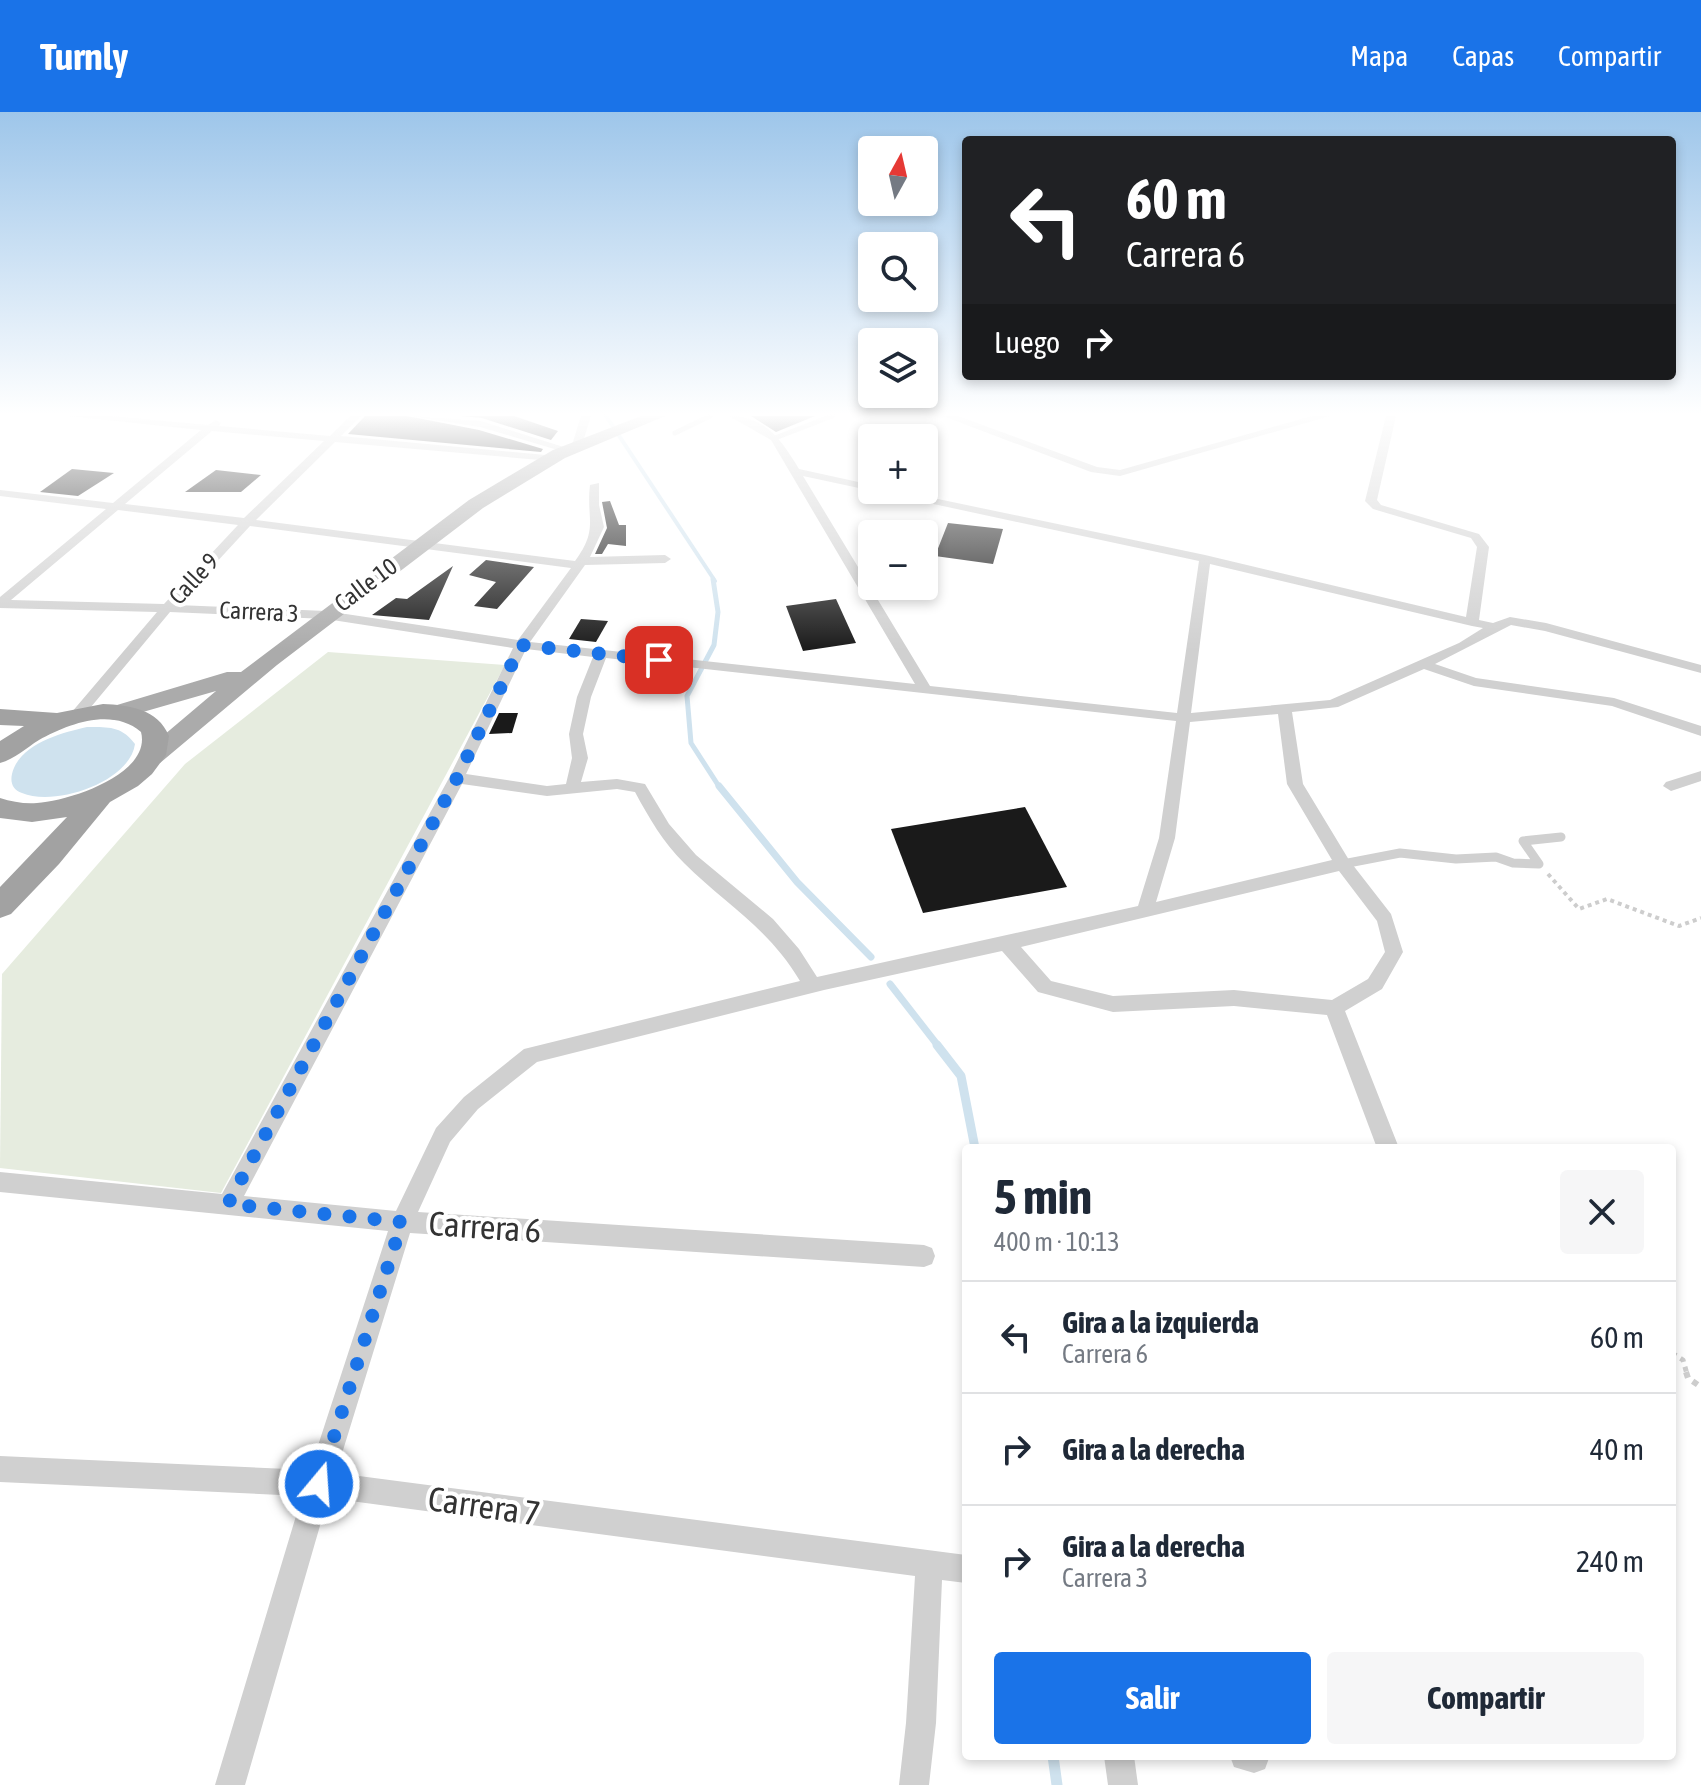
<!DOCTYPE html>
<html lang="es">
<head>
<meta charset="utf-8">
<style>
	:root { --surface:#fff; --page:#f6f6f7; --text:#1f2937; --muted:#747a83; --line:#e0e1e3; --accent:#1a73e8 }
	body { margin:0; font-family:"Asap Condensed",sans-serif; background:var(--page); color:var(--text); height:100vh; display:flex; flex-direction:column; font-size:30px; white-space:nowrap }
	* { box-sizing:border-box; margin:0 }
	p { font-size:26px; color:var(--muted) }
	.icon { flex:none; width:44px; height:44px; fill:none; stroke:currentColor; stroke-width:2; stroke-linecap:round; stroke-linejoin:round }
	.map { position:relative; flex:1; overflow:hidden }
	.panel { position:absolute; left:962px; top:1032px; width:714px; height:616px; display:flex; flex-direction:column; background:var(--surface); border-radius:8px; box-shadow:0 4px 12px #0003 }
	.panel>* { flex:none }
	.banner { position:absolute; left:962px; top:24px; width:714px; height:244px; border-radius:8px; box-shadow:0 4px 12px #0003; background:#202124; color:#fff; overflow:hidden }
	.needle { width:52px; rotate:8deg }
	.tools { position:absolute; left:858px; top:24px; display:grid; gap:16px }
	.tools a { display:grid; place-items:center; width:80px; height:80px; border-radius:8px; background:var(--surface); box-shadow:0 4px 12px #0003; font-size:40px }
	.pin { position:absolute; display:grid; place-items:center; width:68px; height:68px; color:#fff; margin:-34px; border-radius:16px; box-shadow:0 4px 12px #0006 }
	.me { position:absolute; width:88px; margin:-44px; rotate:18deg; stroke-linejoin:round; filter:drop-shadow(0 0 6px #0008) }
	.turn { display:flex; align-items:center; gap:28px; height:168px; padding:0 32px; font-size:36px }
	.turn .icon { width:104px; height:104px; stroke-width:2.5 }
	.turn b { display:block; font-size:56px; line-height:68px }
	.then { display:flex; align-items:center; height:76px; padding:0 32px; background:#0003; gap:16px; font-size:30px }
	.round { display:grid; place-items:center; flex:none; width:84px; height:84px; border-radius:8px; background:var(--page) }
	.headline { display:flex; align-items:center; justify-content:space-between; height:136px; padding:0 32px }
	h1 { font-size:48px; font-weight:700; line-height:60px }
	.primary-button { display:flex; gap:16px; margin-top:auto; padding:16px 32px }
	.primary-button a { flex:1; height:92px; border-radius:8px; background:var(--accent); color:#fff; font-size:32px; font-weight:700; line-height:92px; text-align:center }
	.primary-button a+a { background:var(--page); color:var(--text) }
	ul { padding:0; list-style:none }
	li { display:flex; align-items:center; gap:24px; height:112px; padding:0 32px; border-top:2px solid var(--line) }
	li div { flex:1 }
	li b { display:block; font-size:30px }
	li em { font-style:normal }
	header { display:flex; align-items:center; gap:48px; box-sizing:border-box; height:112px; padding:0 40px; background:var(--accent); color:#fff }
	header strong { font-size:38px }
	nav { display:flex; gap:44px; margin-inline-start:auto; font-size:28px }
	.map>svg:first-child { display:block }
	.green { fill:#e6ecdf }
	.water { fill:#cfe2ee }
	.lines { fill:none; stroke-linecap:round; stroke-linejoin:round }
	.stream-far4 { stroke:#cfe2ee; stroke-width:4 }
	.stream-far3 { stroke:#cfe2ee; stroke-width:5 }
	.stream-far2 { stroke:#cfe2ee; stroke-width:7 }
	.stream-far1 { stroke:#cfe2ee; stroke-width:9 }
	.stream { stroke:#cfe2ee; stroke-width:11 }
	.building { fill:#1a1a1a }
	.path-far2 { stroke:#cdcdcd; stroke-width:4; stroke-dasharray:4 4; stroke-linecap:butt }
	.path-far1 { stroke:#cdcdcd; stroke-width:5; stroke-dasharray:5 5; stroke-linecap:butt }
	.path { stroke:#cdcdcd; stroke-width:6; stroke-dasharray:6 6; stroke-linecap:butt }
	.service-far1 { stroke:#d0d0d0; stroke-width:5 }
	.service { stroke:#d0d0d0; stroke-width:9 }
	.minor { fill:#d0d0d0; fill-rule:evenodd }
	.primary { fill:#ababab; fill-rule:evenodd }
	.trunk { fill:#a2a2a2; fill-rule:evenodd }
	.route { stroke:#1a73e8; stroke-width:14; stroke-dasharray:0 25.2 }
	.labels { text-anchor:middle; stroke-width:8; stroke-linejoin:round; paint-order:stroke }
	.far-street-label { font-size:24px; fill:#333; stroke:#fff }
	.near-street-label { font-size:34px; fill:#333; stroke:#fff }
</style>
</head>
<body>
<header>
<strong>Turnly</strong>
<nav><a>Mapa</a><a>Capas</a><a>Compartir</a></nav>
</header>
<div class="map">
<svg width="1701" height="1673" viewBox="0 0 1701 1673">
	<rect width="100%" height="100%" fill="#fff"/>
	<polygon class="green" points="328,540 505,553 221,1081 0,1056 2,862 185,652"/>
	<path class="water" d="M87 615C108 615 122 614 135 632 130 670 55 695 22 681 13 678 10 671 12 662 19 632 61 621 87 615Z"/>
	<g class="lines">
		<polyline class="stream-far4" points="606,304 715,469"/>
		<polyline class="stream-far3" points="713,467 718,500 714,533 687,584 691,631 720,676"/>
		<g class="stream-far2">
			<polyline points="719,674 797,770 871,845"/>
			<polyline points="890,872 939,935"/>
		</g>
		<polyline class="stream-far1" points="937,933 961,964 975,1036"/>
		<polyline class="stream" points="1053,1644 1057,1673"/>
	</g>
	<g class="building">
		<polygon points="365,304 407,304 479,318 543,337 541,340 348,322"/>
		<polygon points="460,304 514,304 558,319 551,328 482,306"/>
		<polygon points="751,304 815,304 776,320"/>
		<polygon points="72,357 114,361 78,384 40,380"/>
		<polygon points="216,358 261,363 241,380 185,380"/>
		<polygon points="610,389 619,413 626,413 626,434 608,432 602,442 595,442 607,416 602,390"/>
		<polygon points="948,411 1003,417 993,452 935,444"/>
		<polygon points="486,448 534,455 497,497 474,494 496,470 469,463"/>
		<polygon points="453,454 429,508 372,503 396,486 407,487"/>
		<polygon points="836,487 856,531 803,539 786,494"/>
		<polygon points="581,507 608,509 596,530 569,527"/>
		<polygon points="499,601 518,601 512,621 489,622"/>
		<polygon points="1025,695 1067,775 923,801 891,717"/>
	</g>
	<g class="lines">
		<polyline class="path-far2" points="1548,762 1579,797 1607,787 1679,814 1701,806"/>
		<polyline class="path-far1" points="1672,1241 1683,1248 1687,1262"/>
		<polyline class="path" points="1686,1260 1688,1266 1701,1275"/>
		<g class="service-far1">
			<polyline points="675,321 710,304"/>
			<polyline points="775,326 832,304"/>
		</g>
		<polyline class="service" points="1343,752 1400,741 1456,747 1496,745 1513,751 1539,752 1523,729 1561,725"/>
		<g class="minor">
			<path d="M68 304H112L208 313 216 308 221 311 219 314 330 324 350 304H361L341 324 556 344 557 346 552 349 335 330 256 408 575 449C599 417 586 407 590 373L599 371V393L604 415 590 445 665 443 671 447 665 451 585 453 530 530 915 572 771 328 729 304C766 304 782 329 799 357L872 373V378H895L1205 443 1466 505 1477 435 1471 426 1373 397 1365 389 1386 304H1396L1377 388 1381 393 1479 422 1489 435 1479 508 1493 511 1510 505 1546 511 1701 553V561L1545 519 1511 513 1435 552 1476 566 1614 586 1701 614V624L1612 594 1474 574 1424 557 1338 595 1292 600 1303 672 1349 748 1391 802 1403 840 1382 877 1345 899 1399 1036H1377L1327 903 1234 894 1113 900 1038 880 1002 839 824 878 537 950 478 997 450 1030 418 1100 924 1133 932 1136 935 1144 932 1152 924 1155 410 1121 336 1361 966 1443V1471L942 1468 936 1611 929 1673H899L906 1611 915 1464 328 1386 245 1673H215L302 1384 0 1370V1344L310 1358 388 1119 0 1080V1060L222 1082 449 666 513 536 326 507 170 500 81 607H71V601L157 500 0 496V485L106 397 0 384V378L113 391 201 318ZM212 319 324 329 244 406 125 392ZM803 364 1199 449 1177 601 930 574ZM118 398 238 413 164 492 11 488ZM250 414 571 456 518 528 326 499 177 493ZM1210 452 1472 514 1483 516 1459 531 1330 588 1191 601ZM526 537 593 545 577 585 569 622 572 646 566 672 547 674 466 662ZM606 546 1176 609 1159 726 1138 794 817 865 799 837 773 807 696 743 669 712 645 672 617 667 581 670 588 646 583 622 591 585ZM1278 602 1287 672 1332 748 1156 790 1175 726 1190 610ZM462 672 547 684 617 677 635 680C649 706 663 730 684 751 726 793 768 815 800 869L524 937 464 985 436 1016 396 1099 244 1084ZM1339 759 1377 809 1385 840 1368 867 1332 888 1234 878 1113 884 1051 869 1021 835Z"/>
			<polygon points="410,304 481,309 573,338 568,341 480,315"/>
			<polygon points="581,304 591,304 582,333 577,336 572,333"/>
			<polygon points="943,304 958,304 1097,355 1120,358 1312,304 1330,304 1120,364 1091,360"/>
			<polygon points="1701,659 1701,669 1671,679 1663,674 1666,670"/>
			<polygon points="1104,1644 1134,1644 1138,1673 1108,1673"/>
			<polygon points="1230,1644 1268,1644 1269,1646 1265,1657 1254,1661 1234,1655"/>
		</g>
		<polygon class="primary" points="641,304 665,304 565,346 483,396 277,553 160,651 142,651 138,645 216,579 115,608 107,606 103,601 107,596 227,560 241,560 469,388 553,338"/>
		<path class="trunk" d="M103 592C129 593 158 597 169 624L166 643 152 662 138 674 110 690 59 752 11 802 0 806V775L67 705 32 710 0 706V686C12 690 25 692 37 691 69 689 152 662 141 620 112 595 68 612 39 628 26 636 15 647 0 651V629L24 614 0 613V597L57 601Z"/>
	</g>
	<linearGradient id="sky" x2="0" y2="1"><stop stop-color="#9ec6ea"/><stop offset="0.56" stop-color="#fff"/><stop offset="1" stop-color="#fff" stop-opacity="0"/></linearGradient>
	<rect width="1701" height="539" fill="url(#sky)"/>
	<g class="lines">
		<polyline class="route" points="319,1372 402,1110 228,1092 457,666 521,533 659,548"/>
	</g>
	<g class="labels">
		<g class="far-street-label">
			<text transform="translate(194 467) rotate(-47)" y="8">Calle 9</text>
			<text transform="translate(366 473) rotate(-37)" y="8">Calle 10</text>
			<text transform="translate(259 500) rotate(3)" y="8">Carrera 3</text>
		</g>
		<g class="near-street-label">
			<text transform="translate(485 1115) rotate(4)" y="12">Carrera 6</text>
			<text transform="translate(484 1394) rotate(8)" y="12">Carrera 7</text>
		</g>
	</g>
</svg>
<div class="tools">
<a><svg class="needle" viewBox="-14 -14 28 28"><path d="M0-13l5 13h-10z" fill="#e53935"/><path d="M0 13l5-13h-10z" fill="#747a83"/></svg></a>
<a><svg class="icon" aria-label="search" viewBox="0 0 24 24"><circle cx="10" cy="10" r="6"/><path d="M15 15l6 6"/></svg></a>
<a><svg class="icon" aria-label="layers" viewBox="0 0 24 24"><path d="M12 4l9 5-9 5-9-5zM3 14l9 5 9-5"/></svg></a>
<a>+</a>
<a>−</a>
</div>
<div class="pin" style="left:659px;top:548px;background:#d93025"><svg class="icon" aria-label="arrive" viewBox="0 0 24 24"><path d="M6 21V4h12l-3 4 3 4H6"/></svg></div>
<svg class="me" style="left:319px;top:1372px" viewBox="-20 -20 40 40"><circle r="17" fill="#1a73e8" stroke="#fff" stroke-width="3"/><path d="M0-11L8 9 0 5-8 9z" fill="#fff"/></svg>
<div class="banner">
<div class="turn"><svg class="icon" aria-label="left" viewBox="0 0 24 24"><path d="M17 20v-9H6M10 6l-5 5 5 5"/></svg><div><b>60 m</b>Carrera 6</div></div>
<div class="then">Luego<svg class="icon" aria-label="right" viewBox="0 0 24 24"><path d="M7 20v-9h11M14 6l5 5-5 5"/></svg></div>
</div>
<section class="panel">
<div class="headline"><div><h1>5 min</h1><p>400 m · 10:13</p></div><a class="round"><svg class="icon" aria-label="close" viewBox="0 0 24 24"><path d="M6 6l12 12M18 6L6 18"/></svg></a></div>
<ul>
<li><svg class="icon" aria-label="left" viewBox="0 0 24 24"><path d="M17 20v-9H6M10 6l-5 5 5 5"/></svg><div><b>Gira a la izquierda</b><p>Carrera 6</p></div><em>60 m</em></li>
<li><svg class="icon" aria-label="right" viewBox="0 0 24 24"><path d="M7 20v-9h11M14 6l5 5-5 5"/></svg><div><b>Gira a la derecha</b></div><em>40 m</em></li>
<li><svg class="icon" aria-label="right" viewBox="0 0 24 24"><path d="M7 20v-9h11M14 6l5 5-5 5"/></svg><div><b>Gira a la derecha</b><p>Carrera 3</p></div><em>240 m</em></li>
</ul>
<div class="primary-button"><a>Salir</a><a>Compartir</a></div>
</section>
</div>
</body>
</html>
